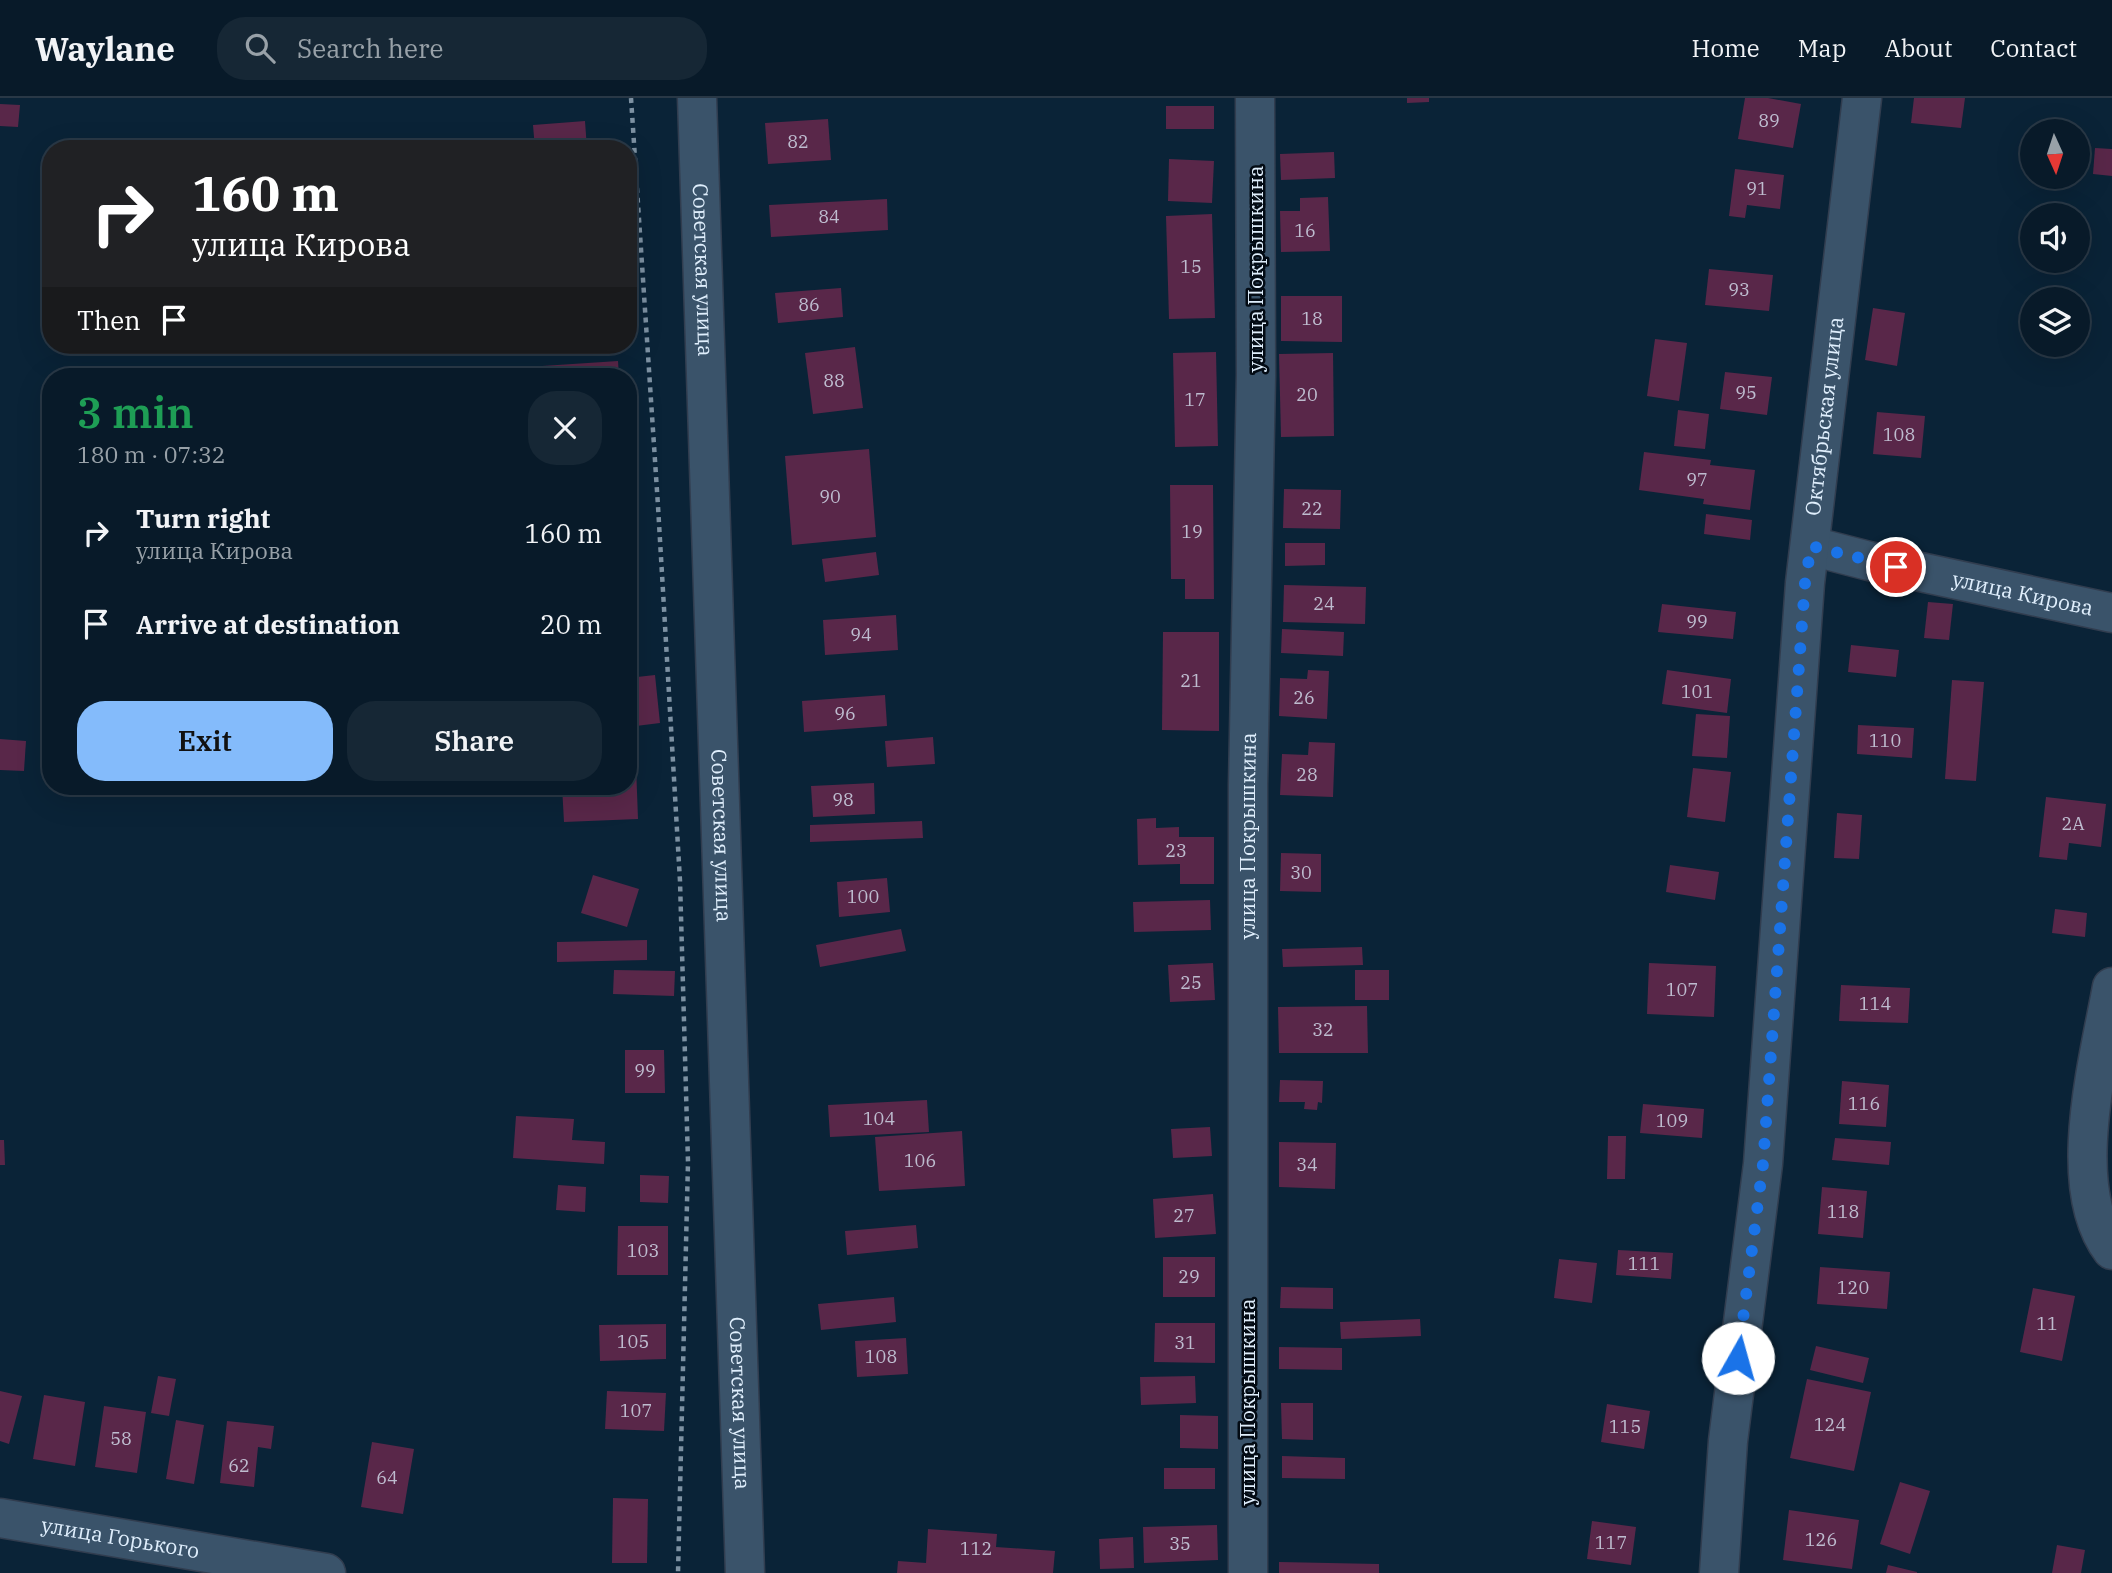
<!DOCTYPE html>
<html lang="en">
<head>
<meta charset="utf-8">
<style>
	:root { --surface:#081a29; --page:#162735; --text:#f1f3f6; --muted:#98a1a8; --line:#293846; --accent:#84bbfb }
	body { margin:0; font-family:"IBM Plex Serif",serif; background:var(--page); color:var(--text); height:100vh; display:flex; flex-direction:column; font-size:26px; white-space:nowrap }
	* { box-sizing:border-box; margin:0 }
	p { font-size:23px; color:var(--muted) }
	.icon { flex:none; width:38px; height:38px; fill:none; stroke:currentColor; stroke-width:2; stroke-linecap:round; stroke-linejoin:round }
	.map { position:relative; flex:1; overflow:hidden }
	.panel { position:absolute; left:42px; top:270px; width:595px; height:427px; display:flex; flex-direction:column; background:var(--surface); border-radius:28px; box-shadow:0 7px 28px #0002,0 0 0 2px var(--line) }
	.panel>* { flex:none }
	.banner { position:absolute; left:42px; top:42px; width:595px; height:214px; border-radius:28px; box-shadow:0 7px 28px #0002,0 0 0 2px var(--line); background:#202124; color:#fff; overflow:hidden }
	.needle { width:46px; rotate:177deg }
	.buttons { position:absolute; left:2020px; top:21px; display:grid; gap:14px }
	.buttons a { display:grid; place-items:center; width:70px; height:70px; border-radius:50%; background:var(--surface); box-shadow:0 7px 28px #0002,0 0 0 2px var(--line); font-size:35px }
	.pin { position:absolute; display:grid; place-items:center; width:60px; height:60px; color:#fff; margin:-30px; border:4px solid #fff; border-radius:50%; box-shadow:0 2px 7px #0007 }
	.me { position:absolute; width:77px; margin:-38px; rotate:7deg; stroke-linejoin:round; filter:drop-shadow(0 0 5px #0008) }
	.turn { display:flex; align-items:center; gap:24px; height:147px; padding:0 35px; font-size:32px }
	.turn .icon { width:91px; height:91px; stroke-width:2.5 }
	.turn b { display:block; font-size:49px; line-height:60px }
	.then { display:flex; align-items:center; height:66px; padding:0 35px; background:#0003; gap:14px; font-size:26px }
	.round { display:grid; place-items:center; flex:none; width:74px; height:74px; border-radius:28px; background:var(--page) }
	.summary { display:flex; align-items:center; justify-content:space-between; height:119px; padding:0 35px }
	h1 { font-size:42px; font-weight:600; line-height:52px; color:#1e9e55 }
	.cta { display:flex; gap:14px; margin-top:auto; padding:14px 35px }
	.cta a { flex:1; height:80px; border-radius:28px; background:var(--accent); color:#111; font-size:28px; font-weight:600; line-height:80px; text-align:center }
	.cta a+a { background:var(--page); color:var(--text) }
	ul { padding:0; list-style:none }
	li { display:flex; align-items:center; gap:21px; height:91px; padding:0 35px }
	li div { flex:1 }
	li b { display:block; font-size:26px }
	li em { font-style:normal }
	header { display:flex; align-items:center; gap:42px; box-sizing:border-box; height:98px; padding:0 35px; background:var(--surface); border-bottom:2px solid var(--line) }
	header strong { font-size:33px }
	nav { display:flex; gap:38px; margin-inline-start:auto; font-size:24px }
	.search { width:490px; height:63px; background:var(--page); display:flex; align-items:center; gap:18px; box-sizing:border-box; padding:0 24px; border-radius:28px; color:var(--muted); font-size:26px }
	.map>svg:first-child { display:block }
	.building { fill:#592749 }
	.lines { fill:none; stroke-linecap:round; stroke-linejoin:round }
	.minor-casing { stroke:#313d4f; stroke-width:41 }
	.path { stroke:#7d91a2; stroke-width:4.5; stroke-dasharray:5 5; stroke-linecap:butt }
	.minor { stroke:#3a536a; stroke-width:38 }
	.route { stroke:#1a73e8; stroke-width:12; stroke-dasharray:0 21.6 }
	.labels { text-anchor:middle; stroke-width:5; stroke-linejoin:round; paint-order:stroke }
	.number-label { font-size:18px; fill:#bebccf }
	.street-label { font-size:21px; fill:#dfeefc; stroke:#030b14 }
</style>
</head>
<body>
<header>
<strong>Waylane</strong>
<div class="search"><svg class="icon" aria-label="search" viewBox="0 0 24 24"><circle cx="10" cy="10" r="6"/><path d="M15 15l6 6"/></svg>Search here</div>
<nav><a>Home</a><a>Map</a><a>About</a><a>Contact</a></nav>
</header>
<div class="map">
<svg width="2112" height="1475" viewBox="0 0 2112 1475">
	<rect width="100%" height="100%" fill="#0a2337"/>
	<g class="building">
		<polygon points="1407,0 1429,0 1429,4 1407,5"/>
		<polygon points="1745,0 1768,0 1801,6 1793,50 1738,41"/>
		<polygon points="1914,0 1965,0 1961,30 1911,25"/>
		<polygon points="0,6 20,7 18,29 0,28"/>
		<rect x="1166" y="8" width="48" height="23"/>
		<polygon points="828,21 831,62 768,66 765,25"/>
		<polygon points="585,23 587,51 535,51 533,27"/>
		<polygon points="2095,50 2112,51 2112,78 2093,76"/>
		<polygon points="1334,54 1335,80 1281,82 1280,56"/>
		<polygon points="1169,61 1214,63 1212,105 1168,103"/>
		<polygon points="1735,71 1784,77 1780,111 1747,107 1745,120 1729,118"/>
		<polygon points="1328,99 1330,153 1281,154 1280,113 1300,113 1300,100"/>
		<polygon points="887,101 888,132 771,139 769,107"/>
		<polygon points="1212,116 1215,220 1169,221 1166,118"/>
		<polygon points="1709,171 1773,177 1769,213 1705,207"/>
		<polygon points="841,190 843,219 778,225 775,195"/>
		<polygon points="1281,198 1342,198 1342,244 1281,243"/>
		<polygon points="1873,210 1905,215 1897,268 1865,262"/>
		<polygon points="1655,241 1687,245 1679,303 1647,298"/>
		<polygon points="855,249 863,310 813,316 805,255"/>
		<polygon points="1216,254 1218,348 1175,349 1173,255"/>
		<polygon points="1333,255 1334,338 1281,339 1279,256"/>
		<polygon points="618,263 619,278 528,278 527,269"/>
		<polygon points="1725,274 1772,279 1767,317 1720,311"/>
		<polygon points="1678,312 1709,316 1705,351 1674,348"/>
		<polygon points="1877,314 1925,318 1921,360 1873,356"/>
		<polygon points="869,351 876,439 792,447 785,358"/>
		<polygon points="1644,354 1711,362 1710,367 1755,372 1750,412 1703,406 1704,401 1639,392"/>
		<polygon points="1170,387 1213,387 1214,501 1185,501 1185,481 1171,481"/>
		<polygon points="1284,391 1341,392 1340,431 1283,430"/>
		<polygon points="1706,416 1752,422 1750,442 1704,436"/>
		<polygon points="1285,445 1325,445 1325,467 1285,468"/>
		<polygon points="876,454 879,477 825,484 822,461"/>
		<polygon points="1284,487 1366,489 1365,526 1283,524"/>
		<polygon points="1928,504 1953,506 1949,542 1924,540"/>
		<polygon points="1662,506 1736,514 1733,541 1658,534"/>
		<polygon points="631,515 635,553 628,553 628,516"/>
		<polygon points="896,517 898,552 825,557 823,522"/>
		<polygon points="1282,531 1344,534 1343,558 1281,555"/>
		<polygon points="1163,534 1219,534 1219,633 1162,632"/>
		<polygon points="1851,547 1899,552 1896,579 1848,574"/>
		<polygon points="1308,572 1329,573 1327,621 1279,618 1280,580 1307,581"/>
		<polygon points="1667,572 1731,581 1727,615 1662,606"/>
		<polygon points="655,577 660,625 628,629 628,580"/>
		<polygon points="1952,582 1984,584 1976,683 1945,681"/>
		<polygon points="885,597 887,628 804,634 802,603"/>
		<polygon points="1696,616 1730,618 1727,660 1692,658"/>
		<polygon points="1858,627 1914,630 1912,660 1857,656"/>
		<polygon points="933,639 935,666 887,669 885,643"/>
		<polygon points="0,641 26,643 24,673 0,672"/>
		<polygon points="1309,644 1335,645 1333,699 1280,697 1282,656 1308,657"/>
		<polygon points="628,667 636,667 638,721 564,724 562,688 628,688"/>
		<polygon points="1693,670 1731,674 1725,724 1687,719"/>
		<polygon points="874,685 875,716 813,719 811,688"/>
		<polygon points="2046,699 2106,706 2101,749 2069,745 2067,762 2039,759"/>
		<polygon points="1837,715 1862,717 1859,761 1834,760"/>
		<polygon points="1156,720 1156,730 1179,729 1179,739 1214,739 1214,786 1180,786 1180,766 1138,767 1137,721"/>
		<polygon points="922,723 923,740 810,744 810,727"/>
		<polygon points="1281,755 1321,756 1321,794 1280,793"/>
		<polygon points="1670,767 1719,774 1715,802 1666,794"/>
		<polygon points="593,777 639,791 627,829 581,815"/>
		<polygon points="887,780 890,814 839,819 837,784"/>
		<polygon points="1210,802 1211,832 1134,834 1133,804"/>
		<polygon points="2055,811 2087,815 2085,839 2052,835"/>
		<polygon points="901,831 906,853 820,869 816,847"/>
		<polygon points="647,842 647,862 557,864 557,844"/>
		<polygon points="1362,849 1363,867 1283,869 1282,851"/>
		<polygon points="1213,865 1215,902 1170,904 1168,867"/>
		<polygon points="1649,865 1716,868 1714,919 1647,916"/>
		<polygon points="614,872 675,873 674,898 613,896"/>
		<rect x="1355" y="872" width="34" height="30"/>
		<polygon points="1841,887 1910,890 1908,925 1839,923"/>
		<polygon points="1367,908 1368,955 1279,955 1278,909"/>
		<polygon points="625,952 664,952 665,995 625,995"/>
		<polygon points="1280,982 1323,983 1322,1005 1318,1004 1317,1012 1304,1011 1305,1004 1279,1004"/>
		<polygon points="1842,983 1889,987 1886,1029 1839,1026"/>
		<polygon points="927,1002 929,1034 830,1039 828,1007"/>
		<polygon points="1643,1006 1704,1011 1702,1040 1640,1035"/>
		<polygon points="516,1018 574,1021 572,1042 605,1044 604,1066 513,1060"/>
		<polygon points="1210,1029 1212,1058 1173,1060 1171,1031"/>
		<polygon points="962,1033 965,1088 879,1093 875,1039"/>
		<polygon points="1608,1038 1626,1038 1625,1081 1607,1081"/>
		<polygon points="1835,1040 1891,1044 1889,1067 1832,1062"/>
		<polygon points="0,1042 4,1042 5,1067 0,1067"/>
		<polygon points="1279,1044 1336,1045 1335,1091 1279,1089"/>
		<polygon points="640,1077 669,1078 668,1105 640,1104"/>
		<polygon points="558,1087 586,1089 585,1114 556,1112"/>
		<polygon points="1822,1089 1867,1093 1863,1140 1818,1136"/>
		<polygon points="1213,1096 1216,1136 1155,1140 1153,1101"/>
		<polygon points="916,1127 918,1150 847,1157 845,1133"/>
		<polygon points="618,1128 668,1128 668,1177 617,1177"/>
		<polygon points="1618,1152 1673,1155 1671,1181 1616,1177"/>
		<rect x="1163" y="1159" width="52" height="40"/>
		<polygon points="1559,1161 1597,1165 1592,1205 1554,1200"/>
		<polygon points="1820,1169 1890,1174 1887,1211 1817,1206"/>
		<polygon points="1281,1189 1333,1190 1333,1211 1280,1210"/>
		<polygon points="2033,1190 2075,1198 2062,1263 2020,1254"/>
		<polygon points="894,1199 896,1224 821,1232 818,1206"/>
		<polygon points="1420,1221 1421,1238 1341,1241 1340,1224"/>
		<polygon points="1155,1225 1215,1225 1215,1265 1154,1264"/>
		<polygon points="666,1226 666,1261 600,1263 599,1227"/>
		<polygon points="906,1240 908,1276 857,1279 855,1243"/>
		<polygon points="1816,1248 1869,1260 1863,1285 1810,1272"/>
		<polygon points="1279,1249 1342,1250 1342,1272 1279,1271"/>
		<polygon points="158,1278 176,1281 169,1318 151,1315"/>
		<polygon points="1195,1278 1196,1305 1141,1307 1140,1279"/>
		<polygon points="1807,1281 1871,1294 1854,1373 1790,1360"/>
		<polygon points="0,1293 22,1298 9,1346 0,1343"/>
		<polygon points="607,1293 666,1295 664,1333 605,1331"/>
		<polygon points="44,1297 85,1304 75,1368 33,1361"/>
		<polygon points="1281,1305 1313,1305 1313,1342 1282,1341"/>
		<polygon points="1607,1306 1650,1313 1644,1351 1601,1344"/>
		<polygon points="104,1308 146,1314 137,1375 95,1369"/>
		<polygon points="1180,1317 1218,1318 1218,1351 1180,1350"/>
		<polygon points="176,1322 204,1327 194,1386 166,1381"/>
		<polygon points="227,1323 274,1328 271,1351 258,1349 254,1389 220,1385"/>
		<polygon points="372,1344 414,1351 403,1416 361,1409"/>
		<polygon points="1282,1358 1345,1360 1345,1381 1282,1380"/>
		<rect x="1164" y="1370" width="51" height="21"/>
		<polygon points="1900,1384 1930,1393 1910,1456 1880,1446"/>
		<polygon points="613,1400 648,1401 647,1465 612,1465"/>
		<polygon points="1789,1412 1859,1422 1852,1471 1783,1462"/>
		<polygon points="1592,1423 1636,1429 1631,1467 1587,1461"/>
		<polygon points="1217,1427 1218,1462 1144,1465 1143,1429"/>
		<polygon points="928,1431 997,1436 996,1449 1055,1453 1053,1475 897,1475 898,1463 926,1465"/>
		<polygon points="1133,1439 1134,1470 1100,1471 1099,1441"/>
		<polygon points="2057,1447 2085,1452 2081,1475 2052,1475"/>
		<polygon points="1279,1464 1379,1466 1379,1475 1279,1475"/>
		<polygon points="1888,1467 1917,1474 1917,1475 1886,1475"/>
	</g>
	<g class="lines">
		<g class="minor-casing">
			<g id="minor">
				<path id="s1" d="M697 0 745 1475"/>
				<path id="s2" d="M1811 448 1869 463 2112 515"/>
				<path d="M2112 889C2099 961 2064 1090 2112 1152"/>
				<path id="s3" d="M0 1420 326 1475"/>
				<path id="s4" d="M1248 1475V687L1256 277 1255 0"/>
				<path id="s5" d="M1719 1475 1728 1343 1763 1066 1805 485 1862 0"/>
			</g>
		</g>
		<polyline class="path" points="631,0 658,408 680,783 688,1064 678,1475"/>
		<use href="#minor" class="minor"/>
	</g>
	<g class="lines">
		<polyline class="route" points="1738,1260 1763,1066 1805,485 1811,448 1896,469"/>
	</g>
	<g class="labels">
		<g class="number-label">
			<text x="1769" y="29">89</text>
			<text x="798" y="50">82</text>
			<text x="1757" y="97">91</text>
			<text x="829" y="125">84</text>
			<text x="1305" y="139">16</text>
			<text x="1191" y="175">15</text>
			<text x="1739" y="198">93</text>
			<text x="809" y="213">86</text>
			<text x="1312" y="227">18</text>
			<text x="834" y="289">88</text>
			<text x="1746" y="301">95</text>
			<text x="1307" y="303">20</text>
			<text x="1195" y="308">17</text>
			<text x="1899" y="343">108</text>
			<text x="1697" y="388">97</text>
			<text x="830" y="405">90</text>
			<text x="1312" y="417">22</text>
			<text x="1192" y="440">19</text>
			<text x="1324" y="512">24</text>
			<text x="1697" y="530">99</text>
			<text x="861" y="543">94</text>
			<text x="1191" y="589">21</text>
			<text x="1697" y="600">101</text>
			<text x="1304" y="606">26</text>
			<text x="845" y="622">96</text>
			<text x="1885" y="649">110</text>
			<text x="1307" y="683">28</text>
			<text x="843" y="708">98</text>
			<text x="2073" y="732">2А</text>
			<text x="1176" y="759">23</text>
			<text x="1301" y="781">30</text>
			<text x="863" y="805">100</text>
			<text x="1191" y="891">25</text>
			<text x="1682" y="898">107</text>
			<text x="1875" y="912">114</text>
			<text x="1323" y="938">32</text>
			<text x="645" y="979">99</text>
			<text x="1864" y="1012">116</text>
			<text x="879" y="1027">104</text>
			<text x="1672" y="1029">109</text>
			<text x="920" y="1069">106</text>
			<text x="1307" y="1073">34</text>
			<text x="1843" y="1120">118</text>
			<text x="1184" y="1124">27</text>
			<text x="643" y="1159">103</text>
			<text x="1644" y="1172">111</text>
			<text x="1189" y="1185">29</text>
			<text x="1853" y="1196">120</text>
			<text x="2047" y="1232">11</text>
			<text x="633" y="1250">105</text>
			<text x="1185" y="1251">31</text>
			<text x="881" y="1265">108</text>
			<text x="636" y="1319">107</text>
			<text x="1830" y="1333">124</text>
			<text x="1625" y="1335">115</text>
			<text x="121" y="1347">58</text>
			<text x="239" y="1374">62</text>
			<text x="387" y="1386">64</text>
			<text x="1821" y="1448">126</text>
			<text x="1611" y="1451">117</text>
			<text x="1180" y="1452">35</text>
			<text x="976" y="1457">112</text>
		</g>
		<g class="street-label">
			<text dy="7" stroke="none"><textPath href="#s1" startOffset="172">Советская улица</textPath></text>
			<text transform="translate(1256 171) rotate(-90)" y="7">улица Покрышкина</text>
			<text dy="7" stroke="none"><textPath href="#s5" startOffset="1162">Октябрьская улица</textPath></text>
			<text dy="7" stroke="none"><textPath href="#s2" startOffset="217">улица Кирова</textPath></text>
			<text dy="7" stroke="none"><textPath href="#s1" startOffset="738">Советская улица</textPath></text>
			<text dy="7" stroke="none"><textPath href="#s4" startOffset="737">улица Покрышкина</textPath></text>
			<text dy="7" stroke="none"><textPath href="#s1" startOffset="1306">Советская улица</textPath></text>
			<text transform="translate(1248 1304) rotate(-90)" y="7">улица Покрышкина</text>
			<text dy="7" stroke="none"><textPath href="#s3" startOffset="122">улица Горького</textPath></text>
		</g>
	</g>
</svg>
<div class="buttons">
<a><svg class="needle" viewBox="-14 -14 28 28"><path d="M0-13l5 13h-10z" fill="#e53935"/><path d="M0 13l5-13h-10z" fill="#98a1a8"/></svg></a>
<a><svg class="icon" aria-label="sound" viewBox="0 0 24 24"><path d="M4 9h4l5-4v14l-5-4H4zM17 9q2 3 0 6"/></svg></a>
<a><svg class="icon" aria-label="layers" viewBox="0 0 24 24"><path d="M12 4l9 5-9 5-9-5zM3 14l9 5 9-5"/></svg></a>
</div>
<div class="pin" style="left:1896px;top:469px;background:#d93025"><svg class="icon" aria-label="arrive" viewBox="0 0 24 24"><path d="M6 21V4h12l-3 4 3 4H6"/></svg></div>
<svg class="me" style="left:1738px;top:1260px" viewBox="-20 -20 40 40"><circle r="19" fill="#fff"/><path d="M0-13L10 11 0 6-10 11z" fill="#1a73e8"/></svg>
<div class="banner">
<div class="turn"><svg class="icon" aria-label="right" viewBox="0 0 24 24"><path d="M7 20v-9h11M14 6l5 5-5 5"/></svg><div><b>160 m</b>улица Кирова</div></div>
<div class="then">Then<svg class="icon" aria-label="arrive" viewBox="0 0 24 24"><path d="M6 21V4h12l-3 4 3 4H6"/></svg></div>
</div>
<section class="panel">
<div class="summary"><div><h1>3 min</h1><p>180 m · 07:32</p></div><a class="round"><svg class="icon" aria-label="close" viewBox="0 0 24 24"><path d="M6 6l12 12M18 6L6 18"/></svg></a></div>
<ul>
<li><svg class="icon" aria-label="right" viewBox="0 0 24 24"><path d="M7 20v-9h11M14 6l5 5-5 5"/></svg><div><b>Turn right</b><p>улица Кирова</p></div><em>160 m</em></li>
<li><svg class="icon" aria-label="arrive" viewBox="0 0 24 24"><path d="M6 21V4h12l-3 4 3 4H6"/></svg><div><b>Arrive at destination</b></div><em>20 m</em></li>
</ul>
<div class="cta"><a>Exit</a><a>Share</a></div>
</section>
</div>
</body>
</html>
